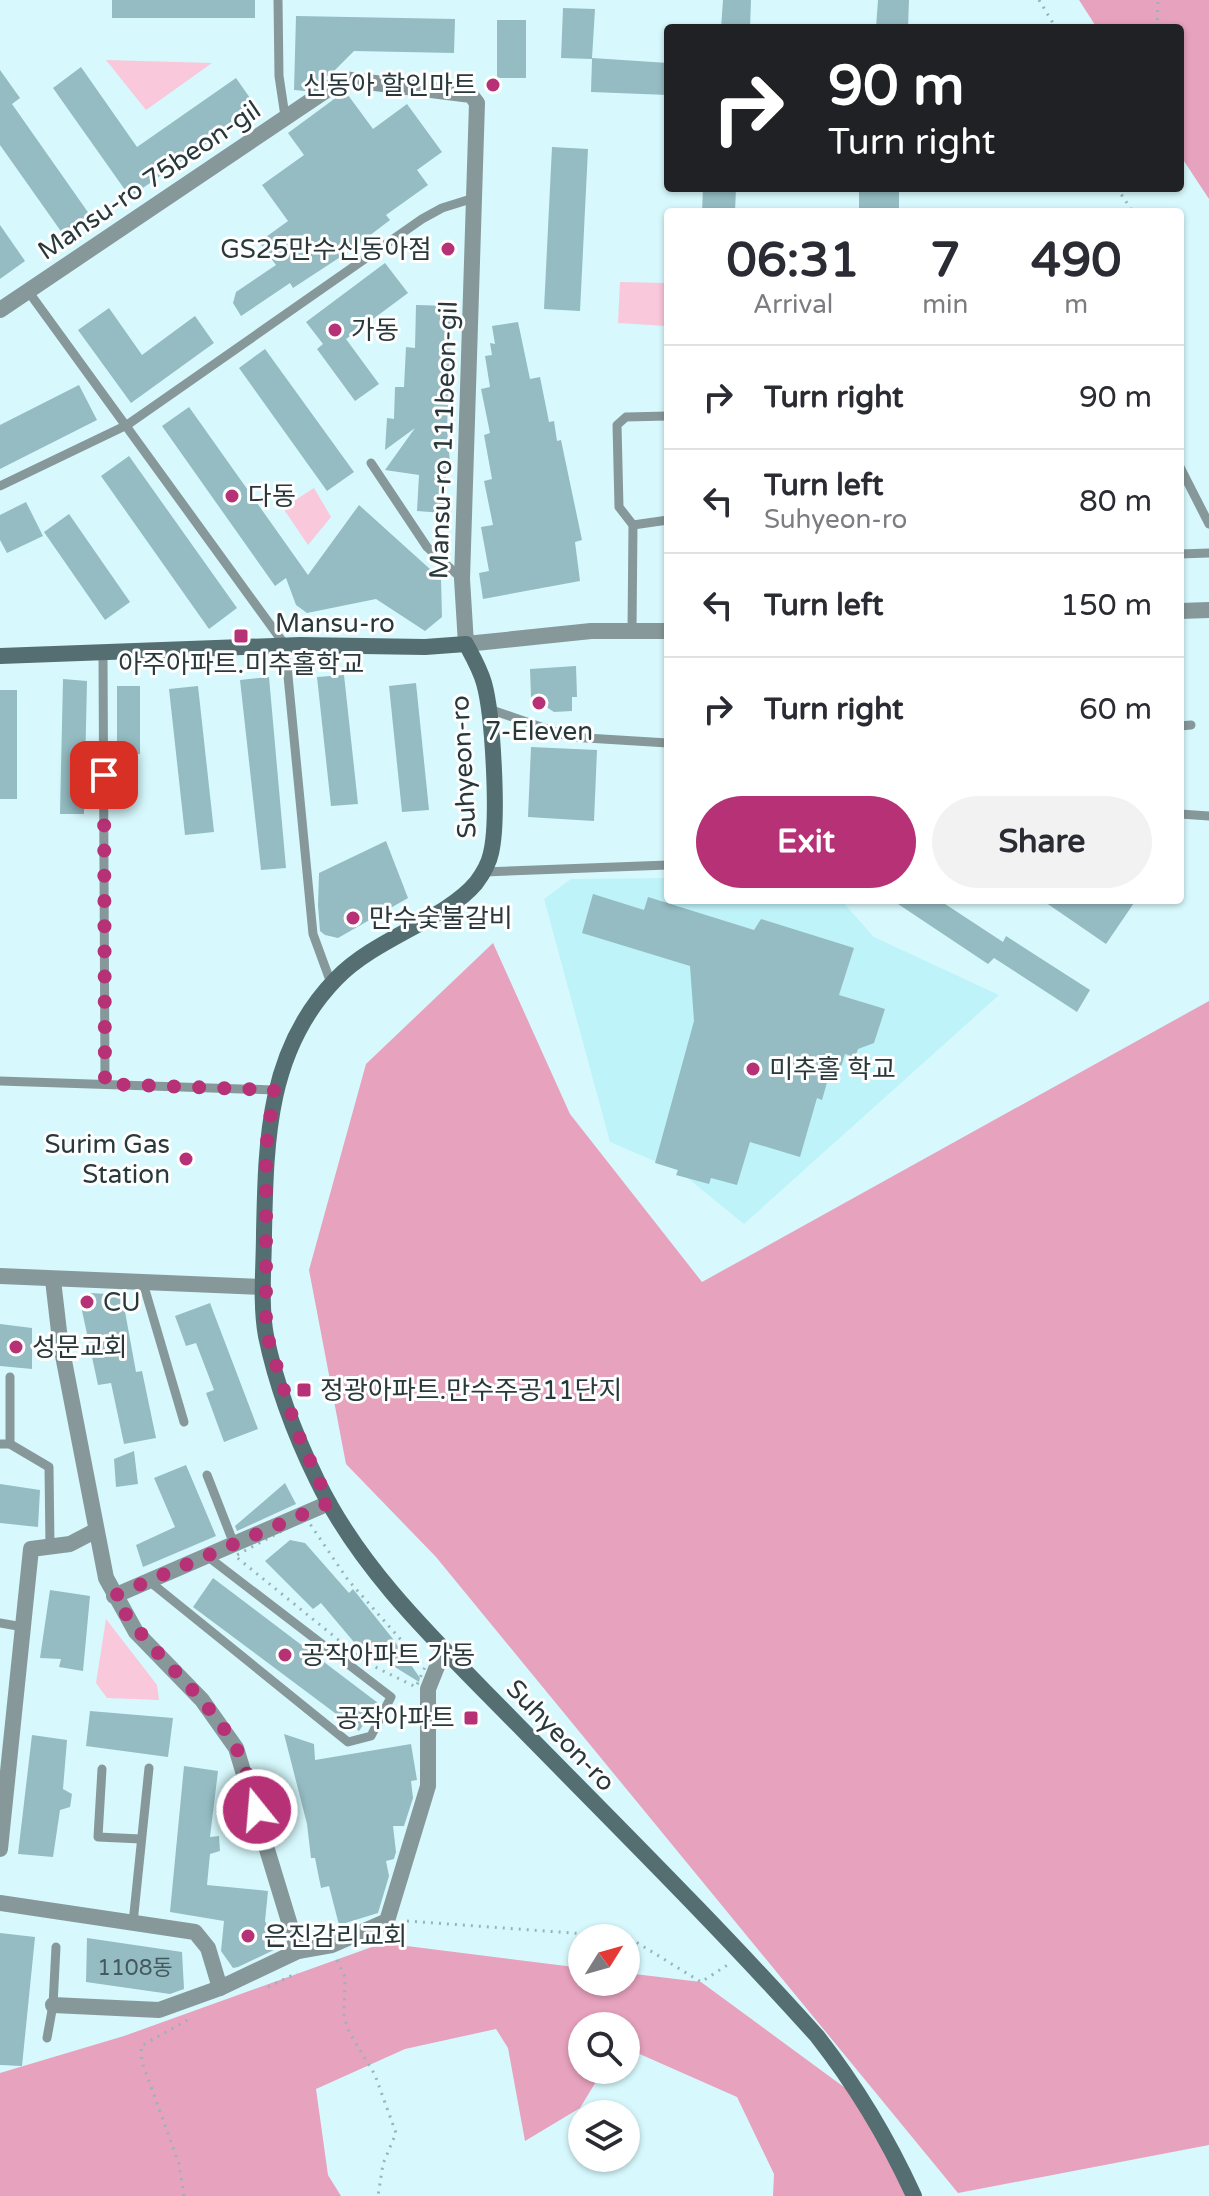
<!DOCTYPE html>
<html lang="en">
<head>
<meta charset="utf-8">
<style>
	:root { --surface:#fff; --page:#f2f2f3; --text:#2b2b33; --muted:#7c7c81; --line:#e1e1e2; --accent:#b63175 }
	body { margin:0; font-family:"Varela Round","Noto Sans KR",sans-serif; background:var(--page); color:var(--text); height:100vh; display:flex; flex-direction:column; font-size:30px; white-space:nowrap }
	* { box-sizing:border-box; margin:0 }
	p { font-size:26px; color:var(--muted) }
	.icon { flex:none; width:44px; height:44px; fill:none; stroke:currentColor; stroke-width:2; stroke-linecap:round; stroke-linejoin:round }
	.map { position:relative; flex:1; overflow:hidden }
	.drawer { position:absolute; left:664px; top:208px; width:520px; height:696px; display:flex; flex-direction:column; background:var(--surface); border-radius:8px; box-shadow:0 2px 6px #0004 }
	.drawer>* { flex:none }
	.hud { position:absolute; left:664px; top:24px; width:520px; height:168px; border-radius:8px; box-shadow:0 2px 6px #0004; background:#202124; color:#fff; overflow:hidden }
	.needle { width:52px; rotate:53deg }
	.tools { position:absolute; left:568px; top:1924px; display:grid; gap:16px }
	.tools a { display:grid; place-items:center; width:72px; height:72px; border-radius:50%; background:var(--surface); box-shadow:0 2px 6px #0004; font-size:40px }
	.pin { position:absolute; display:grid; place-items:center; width:68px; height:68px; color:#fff; margin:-34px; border-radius:16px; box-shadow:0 4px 12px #0006 }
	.me { position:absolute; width:88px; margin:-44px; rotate:343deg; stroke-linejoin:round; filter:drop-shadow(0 0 6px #0008) }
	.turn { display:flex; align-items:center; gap:28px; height:168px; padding:0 32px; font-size:36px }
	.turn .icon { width:104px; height:104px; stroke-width:2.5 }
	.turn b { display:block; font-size:56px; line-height:68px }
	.eta { display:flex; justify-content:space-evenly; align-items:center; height:136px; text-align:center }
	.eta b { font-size:48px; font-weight:700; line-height:56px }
	.action { display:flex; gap:16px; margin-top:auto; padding:16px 32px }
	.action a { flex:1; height:92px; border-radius:48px; background:var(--accent); color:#fff; font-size:32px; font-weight:700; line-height:92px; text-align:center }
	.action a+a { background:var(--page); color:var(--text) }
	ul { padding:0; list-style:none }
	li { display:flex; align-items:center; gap:24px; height:104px; padding:0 32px; border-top:2px solid var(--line) }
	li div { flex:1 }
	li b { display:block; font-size:30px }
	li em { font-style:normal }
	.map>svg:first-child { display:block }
	.built { fill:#bff3fa }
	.green { fill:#f9c8da }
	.forest { fill:#e7a2bd }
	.building { fill:#94bcc2 }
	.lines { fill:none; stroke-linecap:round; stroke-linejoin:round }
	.path { stroke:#98b4b8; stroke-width:3; stroke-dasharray:2 6; stroke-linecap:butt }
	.lane { stroke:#87989b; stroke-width:9 }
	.street { stroke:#87989b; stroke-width:16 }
	.secondary { stroke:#556e71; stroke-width:16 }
	.route { stroke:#b63175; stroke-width:14; stroke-dasharray:0 25.2 }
	.poi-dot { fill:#b63175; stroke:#fefefe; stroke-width:3 }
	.labels { text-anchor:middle; stroke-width:6; stroke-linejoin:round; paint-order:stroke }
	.number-label { font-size:22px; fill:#43595d }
	.poi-label { font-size:26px; fill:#28383b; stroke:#fefefe; text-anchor:start }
	.street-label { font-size:26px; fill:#28383b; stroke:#fefefe }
</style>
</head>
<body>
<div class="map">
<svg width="1209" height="2196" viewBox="0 0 1209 2196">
	<rect width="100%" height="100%" fill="#d7f9fd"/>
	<polygon class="built" points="668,878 668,900 841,900 874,937 999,995 744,1224 680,1172 610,1142 544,899 571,879"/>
	<g class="green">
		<polygon points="106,60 212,63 146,110"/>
		<polygon points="620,282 667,283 666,326 618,323"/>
		<polygon points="314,488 331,517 308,545 283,508"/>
		<polygon points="106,1619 157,1685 159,1700 107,1698 96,1683"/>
	</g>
	<g class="forest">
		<polygon points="1079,0 1209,0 1209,199 1180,155 1180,28 1097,28"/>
		<polygon points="493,943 570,1114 702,1282 1209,1001 1209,2145 958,2193 436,1557 346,1464 309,1270 366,1064"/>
		<polygon points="383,1943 582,1968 582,1982 626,1982 626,1973 701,1982 867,2104 908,2196 773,2196 774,2174 737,2097 626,2048 626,2026 582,2026 582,2070 603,2070 580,2108 525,2141 508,2048 496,2029 405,2049 316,2089 328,2175 341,2196 0,2196 0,2073 124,2036"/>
	</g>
	<g class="building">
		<rect x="112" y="0" width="143" height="18"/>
		<polygon points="723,0 751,0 750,28 721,28"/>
		<polygon points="878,0 909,0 908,28 876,28"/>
		<polygon points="563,8 595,9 592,58 668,63 668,95 591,92 592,59 561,58"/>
		<polygon points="296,16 455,19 454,53 354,51 332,73 305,91 294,90"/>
		<rect x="497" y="20" width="29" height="58"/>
		<polygon points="81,67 137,147 236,78 257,108 130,197 53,88"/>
		<polygon points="0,70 20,98 12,104 92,218 65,237 0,145"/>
		<polygon points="345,91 373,129 407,104 442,152 417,170 428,185 386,215 390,220 348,252 293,288 290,283 241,316 233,303 236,292 276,265 259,242 288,221 262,185 304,155 288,133"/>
		<polygon points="552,147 588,149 580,311 544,309"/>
		<polygon points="703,188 736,188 735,212 702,212"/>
		<rect x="859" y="188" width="40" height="24"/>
		<polygon points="0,225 25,261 0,279"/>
		<polygon points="385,263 408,293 346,339 379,384 355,401 317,349 323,344 306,322"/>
		<polygon points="416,305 452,306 447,428 450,463 447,463 444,513 417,511 419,475 385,470 415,428 385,450 387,418 394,419 395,387 404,387 406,347 415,348"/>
		<polygon points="109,308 142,355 195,316 214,343 131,403 78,330"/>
		<polygon points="518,322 530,379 540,377 549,422 554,421 557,441 561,440 582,540 575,542 580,581 483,599 479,573 489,571 481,527 493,525 484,481 492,479 484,435 490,433 481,389 490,387 485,356 492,355 490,343 495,344 492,326"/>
		<polygon points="265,349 354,472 327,491 239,368"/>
		<polygon points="79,385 97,420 0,469 0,425"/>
		<polygon points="189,407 308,575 359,505 441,579 442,617 425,631 376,599 307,613 296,605 286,578 275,586 162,426"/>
		<polygon points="129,456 237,608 209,629 101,476"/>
		<polygon points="26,502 43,536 7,553 0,540 0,515"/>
		<polygon points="69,514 130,602 105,620 44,532"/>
		<polygon points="576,666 577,697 572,697 572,711 554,712 531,697 530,669"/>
		<polygon points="344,675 358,804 331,806 317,677"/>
		<polygon points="269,677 286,868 261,870 240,680"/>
		<polygon points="63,679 87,681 84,814 60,814"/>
		<polygon points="416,683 429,810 402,812 389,686"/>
		<polygon points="117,686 140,686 140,754 117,755"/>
		<polygon points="198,686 214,832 185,835 169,689"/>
		<rect x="0" y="690" width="17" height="109"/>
		<polygon points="531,747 597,750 594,821 528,817"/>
		<polygon points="386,841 408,898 338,938 325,935 320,931 318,905 319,873"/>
		<polygon points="593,894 644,910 648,897 754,930 761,919 854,948 839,995 885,1009 874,1043 858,1049 855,1057 845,1054 841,1067 832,1065 822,1100 817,1098 800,1157 750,1142 737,1185 711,1178 709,1184 676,1175 678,1170 655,1163 694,1021 690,966 582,933"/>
		<polygon points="892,900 939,900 1003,942 1006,936 1090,990 1077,1012 994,958 988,964"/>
		<polygon points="1042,900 1136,900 1106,944"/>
		<polygon points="91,1293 122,1295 136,1372 142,1371 156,1438 124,1444 111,1383 98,1385 81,1306"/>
		<polygon points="210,1303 258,1429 224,1442 206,1393 214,1390 196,1343 186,1346 175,1316"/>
		<polygon points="0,1324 32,1328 32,1369 0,1366"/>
		<polygon points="134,1451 138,1484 116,1487 114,1459"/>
		<polygon points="186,1465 216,1536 143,1567 136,1545 175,1527 154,1478"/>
		<polygon points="285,1483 296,1504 237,1531 235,1526"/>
		<polygon points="0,1484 40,1490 38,1527 0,1523"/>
		<polygon points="290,1540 305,1543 349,1593 353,1589 393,1639 420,1678 419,1682 374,1654 364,1654 321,1603 313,1609 265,1561"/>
		<polygon points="213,1578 378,1703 359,1731 193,1607"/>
		<polygon points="50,1590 90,1596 83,1671 59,1667 61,1659 40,1658"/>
		<polygon points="90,1711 173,1718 168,1757 86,1746"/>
		<polygon points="284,1734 314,1744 315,1760 411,1744 417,1780 411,1781 413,1798 404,1826 393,1826 396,1852 394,1859 386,1861 389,1876 378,1913 339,1925 329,1886 321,1888 315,1858 311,1858 307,1824"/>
		<polygon points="32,1735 67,1740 63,1789 72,1794 70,1807 60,1810 53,1857 18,1854"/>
		<polygon points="184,1766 218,1771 210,1837 219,1836 220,1851 210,1854 207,1885 268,1891 265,1921 278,1948 238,1967 233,1968 221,1951 224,1921 170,1912"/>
		<polygon points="0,1933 35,1937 22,2066 0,2065"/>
		<polygon points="87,1938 182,1952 184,1989 170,1994 86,1982"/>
	</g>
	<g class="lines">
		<g class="path">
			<polyline points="1039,0 1056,28"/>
			<polyline points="1157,28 1158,0"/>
			<polyline points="1117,188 1133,212"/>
			<polygon points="306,1518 348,1580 425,1667 416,1687 367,1663 235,1556"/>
			<polyline points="407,1921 628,1937 701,1982 729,1964"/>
			<polyline points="337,1960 345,1977 344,2017 349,2032 375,2075 396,2133 383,2164 378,2196"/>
			<polyline points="268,1987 297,1973"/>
			<polyline points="184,2196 179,2164 142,2062 141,2046 191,2018"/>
		</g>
		<g class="lane">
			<polyline points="278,0 279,76 285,116"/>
			<polyline points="28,291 285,645 313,934 331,983"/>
			<polyline points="371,463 427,547 462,579"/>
			<polyline points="1180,467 1209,524"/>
			<polyline points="0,486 127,425 422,219 442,208 474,198"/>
			<polyline points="633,525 668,520"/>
			<polyline points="1180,554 1209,553"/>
			<polyline points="632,630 633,525 619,507 617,425 626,417 668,416"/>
			<polyline points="103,652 105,1084"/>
			<polyline points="489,709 570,737 668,743"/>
			<polyline points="1180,726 1191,725"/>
			<polyline points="1180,814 1209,816"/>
			<polyline points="484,872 668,865"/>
			<polyline points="0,1081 274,1090"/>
			<polyline points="143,1283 184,1422"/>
			<polyline points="10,1377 10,1444"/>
			<polyline points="0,1444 10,1444 49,1467 50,1547"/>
			<polyline points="207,1475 234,1544"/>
			<polyline points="149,1581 348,1742 371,1736 391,1697 207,1556"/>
			<polyline points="0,1623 23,1627"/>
			<polyline points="102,1769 98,1837 141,1839"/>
			<polyline points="133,1923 149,1768"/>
			<polyline points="47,2038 53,2005 56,1947"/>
		</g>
		<g class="street">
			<polyline points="0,310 343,79 471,95 477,103 462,579 466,644 591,631 668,631"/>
			<polyline points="1180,611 1209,610"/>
			<polyline points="0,1276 263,1287"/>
			<polyline points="53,1280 60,1340 106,1578 136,1632 202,1700 236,1748 298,1951"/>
			<polyline points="114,1596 329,1503"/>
			<polyline points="0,1849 31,1549 70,1544 95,1531"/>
			<polyline points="0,1903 195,1932 208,1948 220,1988"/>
			<polyline points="53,2005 159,2010 220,1988 298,1951 332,1945 387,1921 428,1786 428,1689 444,1649"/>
		</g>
		<path class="secondary" d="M0 656 300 645 425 647 466 644C473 657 480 669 484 683 493 715 499 820 491 853 489 863 482 875 476 883 445 920 375 938 336 979 267 1050 266 1141 264 1233 264 1266 260 1303 266 1336 276 1384 295 1435 317 1480 362 1574 444 1649 516 1723 617 1826 720 1928 817 2036 857 2087 887 2137 914 2196"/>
	</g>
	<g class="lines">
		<path class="route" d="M104 775 105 1084 274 1090 266 1149V1332L297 1432 329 1503 114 1596C147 1652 202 1689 235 1746 246 1765 251 1789 257 1810"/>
	</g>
	<g class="poi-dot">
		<circle cx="493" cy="85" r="8"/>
		<circle cx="448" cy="249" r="8"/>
		<circle cx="335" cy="330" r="8"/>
		<circle cx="232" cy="496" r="8"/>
		<rect x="233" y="628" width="16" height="16" rx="4"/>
		<circle cx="539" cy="703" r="8"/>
		<circle cx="353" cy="918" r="8"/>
		<circle cx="753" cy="1069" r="8"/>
		<circle cx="186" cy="1159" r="8"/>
		<circle cx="87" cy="1302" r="8"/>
		<circle cx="16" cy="1347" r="8"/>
		<rect x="296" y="1382" width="16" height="16" rx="4"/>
		<circle cx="285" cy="1655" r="8"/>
		<rect x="463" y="1710" width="16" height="16" rx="4"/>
		<circle cx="248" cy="1936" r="8"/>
	</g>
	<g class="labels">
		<g class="number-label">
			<text x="135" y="1975">1108동</text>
		</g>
		<g class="poi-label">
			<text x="477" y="94" text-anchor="end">신동아 할인마트</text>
			<text x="432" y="258" text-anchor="end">GS25만수신동아점</text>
			<text x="351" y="339">가동</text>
			<text x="248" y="505">다동</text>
			<text x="241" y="673" text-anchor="middle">아주아파트.미추홀학교</text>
			<text x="539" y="740" text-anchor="middle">7-Eleven</text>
			<text x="369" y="927">만수숯불갈비</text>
			<text x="769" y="1078">미추홀 학교</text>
			<text x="170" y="1153" text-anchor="end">Surim Gas<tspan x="170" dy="30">Station</tspan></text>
			<text x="103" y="1311">CU</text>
			<text x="32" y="1356">성문교회</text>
			<text x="320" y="1399">정광아파트.만수주공11단지</text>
			<text x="301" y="1664">공작아파트 가동</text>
			<text x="455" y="1727" text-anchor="end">공작아파트</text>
			<text x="264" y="1945">은진감리교회</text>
		</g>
		<g class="street-label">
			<text transform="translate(149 180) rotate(-34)" y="9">Mansu-ro 75beon-gil</text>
			<text transform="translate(443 440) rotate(-88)" y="9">Mansu-ro 111beon-gil</text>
			<text x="335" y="632">Mansu-ro</text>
			<text transform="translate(463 767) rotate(-93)" y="9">Suhyeon-ro</text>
			<text transform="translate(561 1735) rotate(46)" y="9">Suhyeon-ro</text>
		</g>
	</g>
</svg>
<div class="tools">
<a><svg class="needle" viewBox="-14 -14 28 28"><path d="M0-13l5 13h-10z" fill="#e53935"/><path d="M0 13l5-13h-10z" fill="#7c7c81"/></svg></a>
<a><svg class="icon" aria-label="search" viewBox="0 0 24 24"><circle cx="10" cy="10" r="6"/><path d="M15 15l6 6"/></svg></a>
<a><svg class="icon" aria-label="layers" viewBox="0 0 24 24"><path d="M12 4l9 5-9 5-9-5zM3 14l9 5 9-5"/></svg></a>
</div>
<div class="pin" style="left:104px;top:775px;background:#d93025"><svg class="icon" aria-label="arrive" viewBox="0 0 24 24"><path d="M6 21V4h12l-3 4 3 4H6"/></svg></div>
<svg class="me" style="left:257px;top:1810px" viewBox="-20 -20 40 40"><circle r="17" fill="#b63175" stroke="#fff" stroke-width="3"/><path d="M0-11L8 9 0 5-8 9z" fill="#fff"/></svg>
<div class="hud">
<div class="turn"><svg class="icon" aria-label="right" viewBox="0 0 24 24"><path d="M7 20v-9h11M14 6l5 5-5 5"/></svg><div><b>90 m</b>Turn right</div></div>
</div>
<section class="drawer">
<div class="eta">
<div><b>06:31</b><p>Arrival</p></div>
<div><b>7</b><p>min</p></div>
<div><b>490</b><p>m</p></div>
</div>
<ul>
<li><svg class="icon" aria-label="right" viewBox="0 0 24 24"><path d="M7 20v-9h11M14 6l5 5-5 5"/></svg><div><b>Turn right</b></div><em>90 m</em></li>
<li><svg class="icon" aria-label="left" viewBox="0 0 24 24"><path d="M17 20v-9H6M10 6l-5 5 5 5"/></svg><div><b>Turn left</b><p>Suhyeon-ro</p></div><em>80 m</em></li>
<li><svg class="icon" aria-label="left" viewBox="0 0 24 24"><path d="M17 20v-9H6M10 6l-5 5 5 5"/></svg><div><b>Turn left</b></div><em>150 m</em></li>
<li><svg class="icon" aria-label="right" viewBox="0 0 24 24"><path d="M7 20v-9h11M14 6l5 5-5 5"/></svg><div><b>Turn right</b></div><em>60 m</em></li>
</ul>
<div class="action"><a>Exit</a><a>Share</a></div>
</section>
</div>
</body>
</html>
